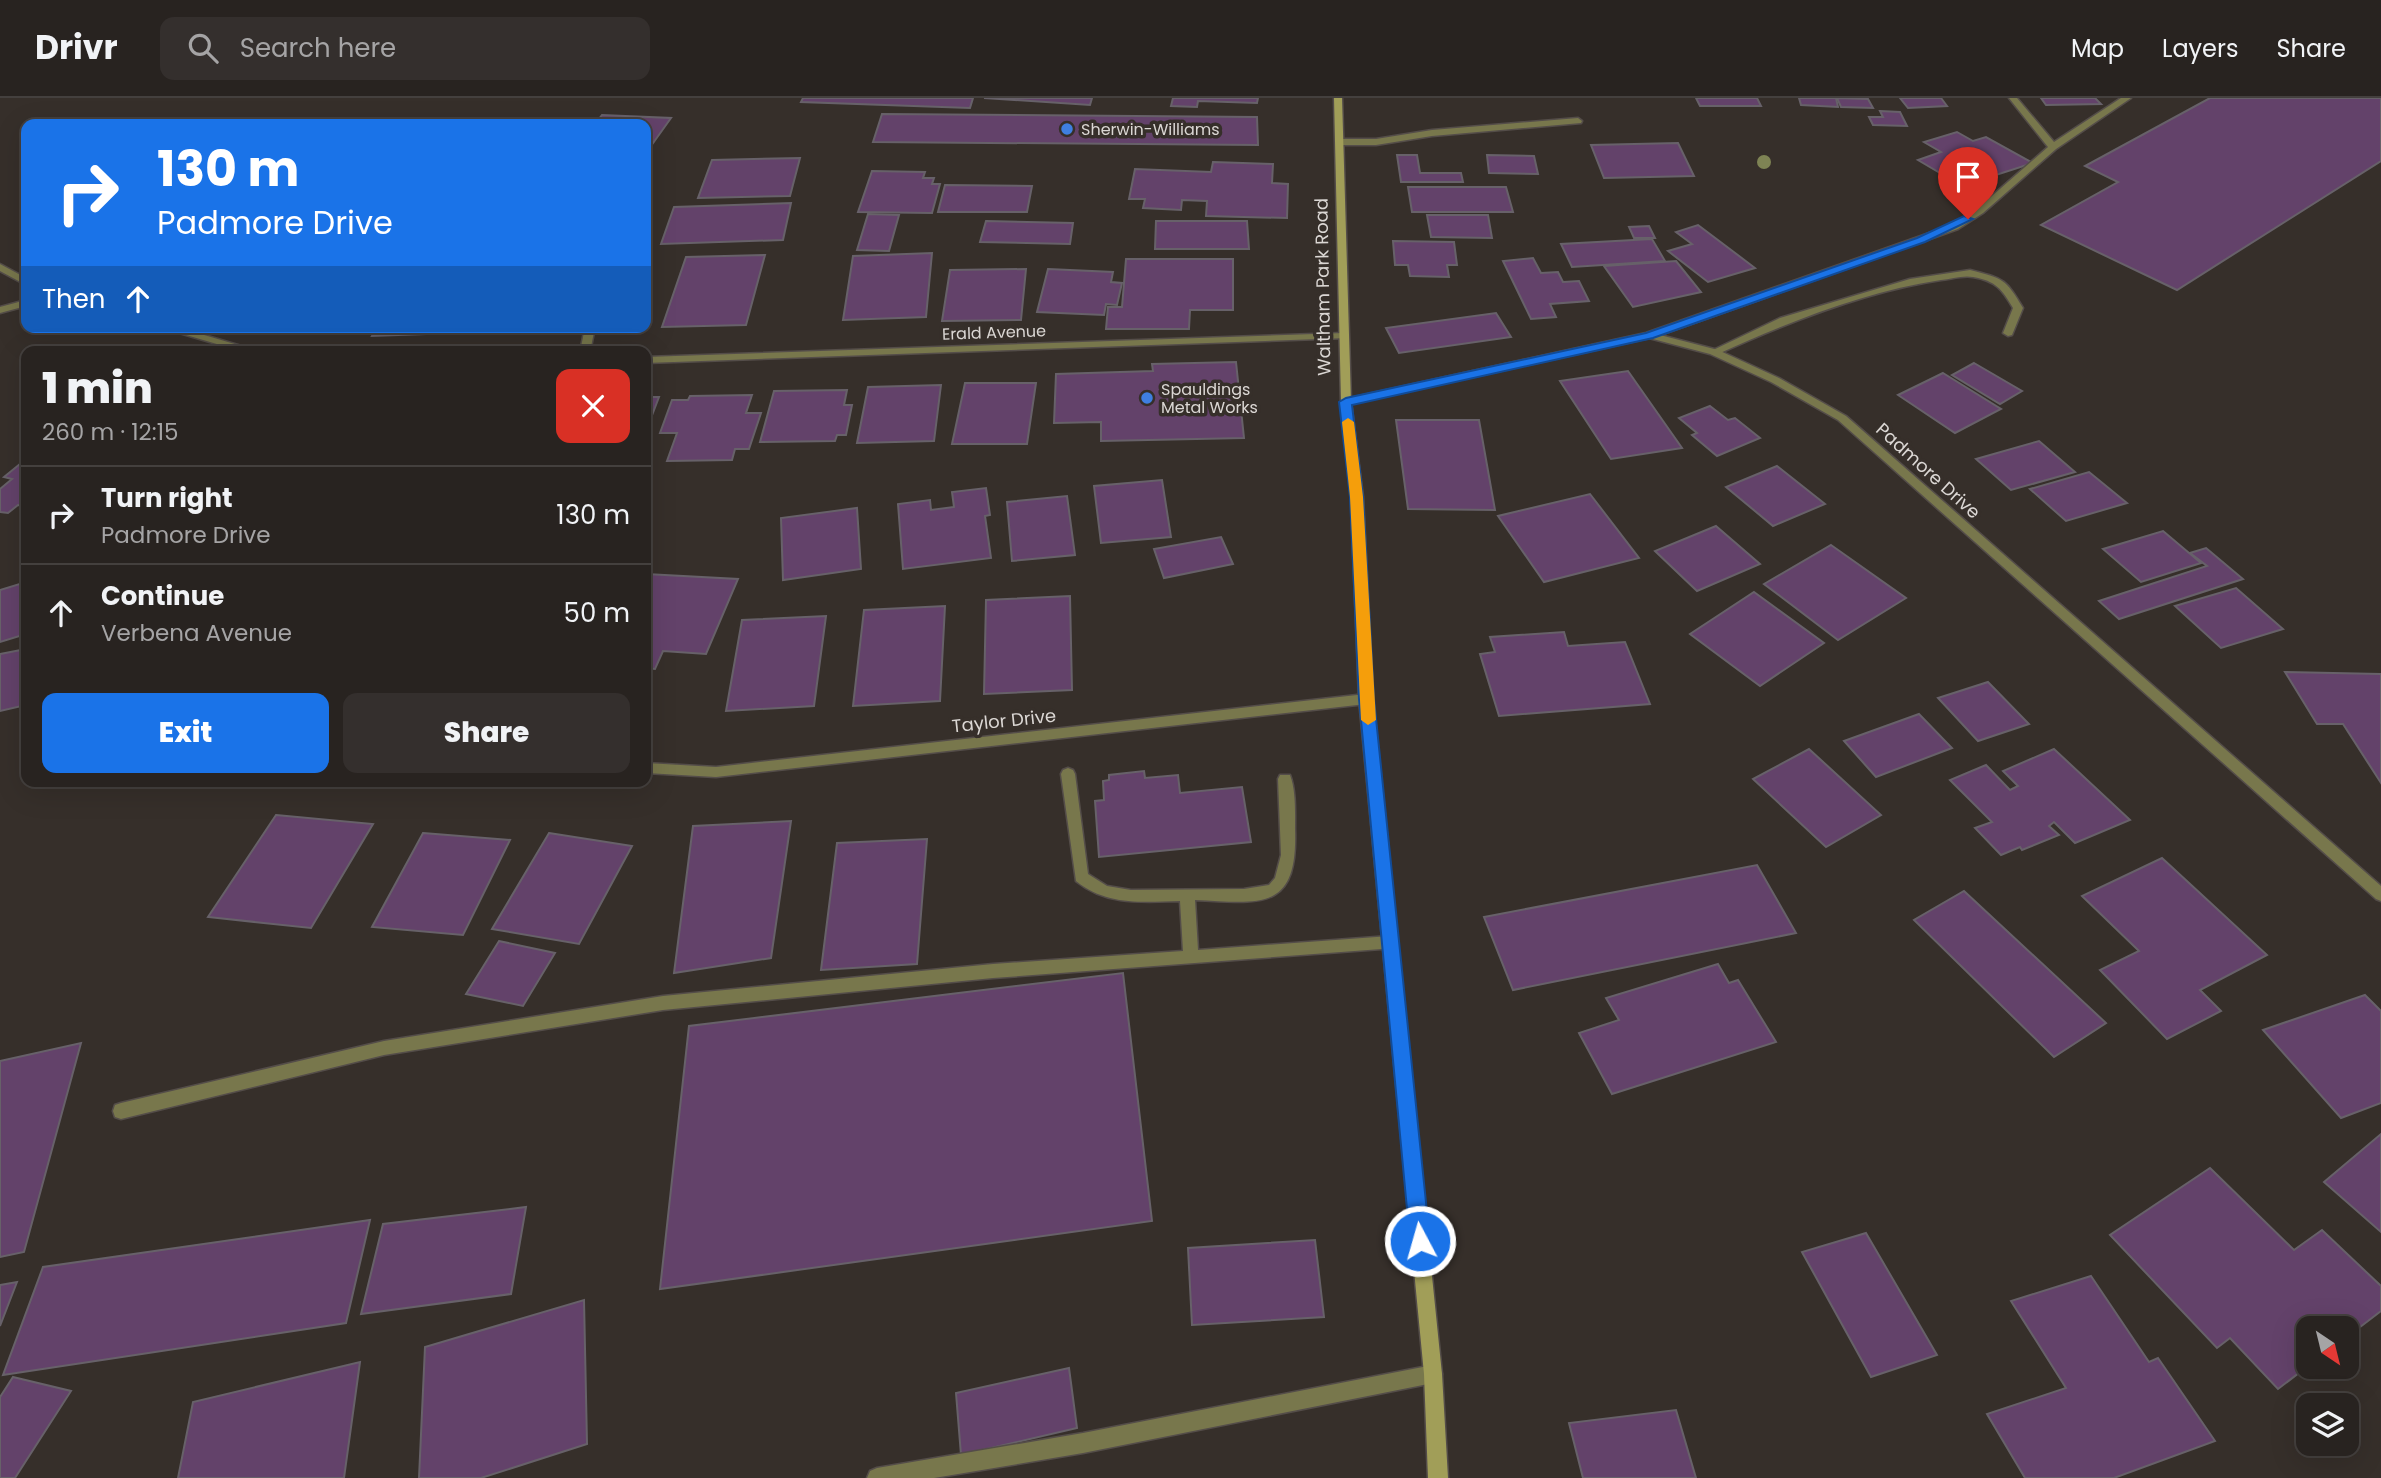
<!DOCTYPE html>
<html lang="en">
<head>
<meta charset="utf-8">
<style>
	:root { --surface:#282320; --page:#342f2d; --text:#f1f3f6; --muted:#a5a4a5; --line:#44403e; --accent:#1a73e8 }
	body { margin:0; font-family:Poppins,sans-serif; background:var(--page); color:var(--text); height:100vh; display:flex; flex-direction:column; font-size:26px; white-space:nowrap }
	* { box-sizing:border-box; margin:0 }
	p { font-size:23px; color:var(--muted) }
	.icon { flex:none; width:38px; height:38px; fill:none; stroke:currentColor; stroke-width:2; stroke-linecap:round; stroke-linejoin:round }
	.map { position:relative; flex:1; overflow:hidden }
	.drawer { position:absolute; left:21px; top:248px; width:630px; height:441px; display:flex; flex-direction:column; background:var(--surface); border-radius:14px; box-shadow:0 7px 28px #0002,0 0 0 2px var(--line) }
	.drawer>* { flex:none }
	.banner { position:absolute; left:21px; top:21px; width:630px; height:214px; border-radius:14px; box-shadow:0 7px 28px #0002,0 0 0 2px var(--line); background:#1a73e8; color:#fff; overflow:hidden }
	.needle { width:46px; rotate:145deg }
	.fabs { position:absolute; left:2296px; top:1218px; display:grid; gap:14px }
	.fabs a { display:grid; place-items:center; width:63px; height:63px; border-radius:14px; background:var(--surface); box-shadow:0 7px 28px #0002,0 0 0 2px var(--line); font-size:35px }
	.pin { position:absolute; display:grid; place-items:center; width:60px; height:60px; color:#fff; margin:-72px -30px; border-radius:50% 50% 50% 0; rotate:-45deg; box-shadow:0 0 7px #0007 }
	.pin .icon { rotate:45deg }
	.me { position:absolute; width:77px; margin:-38px; rotate:354deg; stroke-linejoin:round; filter:drop-shadow(0 0 5px #0008) }
	.turn { display:flex; align-items:center; gap:24px; height:147px; padding:0 21px; font-size:32px }
	.turn .icon { width:91px; height:91px; stroke-width:2.5 }
	.turn b { display:block; font-size:49px; line-height:60px }
	.then { display:flex; align-items:center; height:66px; padding:0 21px; background:#0003; gap:14px; font-size:26px }
	.round { display:grid; place-items:center; flex:none; width:74px; height:74px; border-radius:14px; background:var(--page) }
	.overview { display:flex; align-items:center; justify-content:space-between; height:119px; padding:0 21px }
	h1 { font-size:42px; font-weight:800; line-height:52px }
	.action { display:flex; gap:14px; margin-top:auto; padding:14px 21px }
	.action a { flex:1; height:80px; border-radius:14px; background:var(--accent); color:#fff; font-size:28px; font-weight:800; line-height:80px; text-align:center }
	.action a+a { background:var(--page); color:var(--text) }
	ul { padding:0; list-style:none }
	li { display:flex; align-items:center; gap:21px; height:98px; padding:0 21px; border-top:2px solid var(--line) }
	li div { flex:1 }
	li b { display:block; font-size:26px }
	li em { font-style:normal }
	header { display:flex; align-items:center; gap:42px; box-sizing:border-box; height:98px; padding:0 35px; background:var(--surface); border-bottom:2px solid var(--line) }
	header strong { font-size:33px }
	nav { display:flex; gap:38px; margin-inline-start:auto; font-size:24px }
	.search { width:490px; height:63px; background:var(--page); display:flex; align-items:center; gap:18px; box-sizing:border-box; padding:0 24px; border-radius:14px; color:var(--muted); font-size:26px }
	.map>svg:first-child { display:block }
	.building { fill:#63426a; stroke:#676169; stroke-width:2 }
	.lines { fill:none; stroke-linecap:round; stroke-linejoin:round }
	.lane-casing { stroke:#544d49; stroke-width:3 }
	.street-casing { stroke:#544d49; stroke-width:3 }
	.secondary-casing { stroke:#544d49; stroke-width:3 }
	.lane { fill:#78774c; fill-rule:evenodd }
	.street { fill:#78774c; fill-rule:evenodd }
	.secondary { fill:#a19e58; fill-rule:evenodd }
	.tree { fill:#7e8354 }
	.route { fill:#1a73e8; stroke:#114b97; stroke-width:2 }
	.slow { fill:#f59e0b }
	.shop-dot { fill:#3f7fe0; stroke:#362f2a; stroke-width:2.5 }
	.labels { text-anchor:middle; stroke-width:7; stroke-linejoin:round; paint-order:stroke }
	.far-poi-label { font-size:16px; fill:#dbd7d4; stroke:#362f2a; text-anchor:start }
	.far-street-label { font-size:16px; fill:#dbd7d4; stroke:#362f2a }
	.street-label { font-size:18px; fill:#dbd7d4; stroke:#362f2a }
</style>
</head>
<body>
<header>
<strong>Drivr</strong>
<div class="search"><svg class="icon" aria-label="search" viewBox="0 0 24 24"><circle cx="10" cy="10" r="6"/><path d="M15 15l6 6"/></svg>Search here</div>
<nav><a>Map</a><a>Layers</a><a>Share</a></nav>
</header>
<div class="map">
<svg width="2381" height="1380" viewBox="0 0 2381 1380">
	<rect width="100%" height="100%" fill="#362f2a"/>
	<g class="building">
		<polygon points="803,0 973,0 970,10 801,4"/>
		<polygon points="984,0 1092,0 1090,7"/>
		<polygon points="1173,0 1258,0 1257,5 1198,3 1197,9 1171,8"/>
		<polygon points="1696,0 1757,0 1761,8 1700,8"/>
		<polygon points="1799,0 1836,0 1838,9 1801,7"/>
		<polygon points="1837,0 1868,1 1873,10 1841,9"/>
		<polygon points="1900,0 1941,0 1947,8 1908,10"/>
		<polygon points="2041,0 2095,0 2101,6 2046,7"/>
		<polygon points="2210,0 2381,0 2381,63 2177,192 2041,127 2118,84 2085,68"/>
		<polygon points="1880,13 1900,14 1907,28 1873,27 1869,19 1883,19"/>
		<polygon points="882,16 1257,19 1258,47 873,44"/>
		<polygon points="602,17 671,20 646,55 646,26 595,26"/>
		<polygon points="1957,34 1973,43 1986,39 2033,65 1962,88 1918,62 1941,54 1924,44"/>
		<polygon points="1678,45 1694,78 1604,80 1591,47"/>
		<polygon points="1397,57 1417,57 1420,75 1461,75 1463,84 1401,84"/>
		<polygon points="1487,57 1534,58 1538,76 1489,75"/>
		<polygon points="800,60 790,98 698,100 712,62"/>
		<polygon points="1213,64 1273,66 1272,85 1288,86 1287,120 1206,118 1207,103 1182,102 1181,112 1143,110 1145,101 1129,101 1135,71 1211,74"/>
		<polygon points="872,73 925,74 923,80 934,80 932,86 940,86 932,115 858,114"/>
		<polygon points="945,87 1032,88 1027,114 938,114"/>
		<polygon points="1408,89 1506,89 1513,114 1412,114"/>
		<polygon points="791,105 783,142 661,146 674,109"/>
		<polygon points="868,116 899,117 889,153 857,152"/>
		<polygon points="1427,117 1488,117 1492,140 1431,139"/>
		<polygon points="986,123 1073,125 1070,146 980,144"/>
		<polygon points="1156,123 1247,123 1249,151 1155,151"/>
		<polygon points="1698,127 1755,170 1708,184 1668,153 1692,146 1676,134"/>
		<polygon points="1649,128 1655,140 1634,140 1629,129"/>
		<polygon points="1652,141 1665,163 1572,169 1561,146"/>
		<polygon points="1393,143 1454,144 1457,167 1447,167 1449,179 1410,178 1408,167 1395,167"/>
		<polygon points="932,155 926,219 843,222 853,158"/>
		<polygon points="765,157 746,227 662,229 686,159"/>
		<polygon points="1533,160 1541,175 1558,174 1563,184 1579,183 1589,203 1550,206 1556,219 1531,221 1503,163"/>
		<polygon points="1126,161 1233,161 1233,212 1190,212 1189,231 1106,231 1108,209 1122,209"/>
		<polygon points="1676,163 1701,194 1633,209 1604,168"/>
		<polygon points="1026,171 1021,222 942,223 950,172"/>
		<polygon points="1048,171 1113,174 1111,184 1122,185 1117,207 1106,206 1104,217 1037,214"/>
		<polygon points="1496,215 1511,239 1399,255 1386,230"/>
		<polygon points="377,229 429,229 426,236 372,238"/>
		<polygon points="438,229 530,229 435,236"/>
		<polygon points="1236,264 1244,340 1101,343 1101,324 1054,325 1056,276 1153,273 1152,266"/>
		<polygon points="1974,265 2022,293 2000,306 1952,277"/>
		<polygon points="1628,273 1682,350 1611,361 1560,283"/>
		<polygon points="1943,275 2001,311 1955,335 1898,297"/>
		<polygon points="965,285 1036,285 1027,346 952,346"/>
		<polygon points="941,287 934,343 857,345 868,289"/>
		<polygon points="847,292 844,307 852,307 846,337 837,337 835,343 760,344 774,293"/>
		<polygon points="752,297 746,315 761,315 749,351 735,351 732,362 667,363 677,335 660,335 672,302 688,302 690,298"/>
		<polygon points="646,299 659,299 646,333"/>
		<polygon points="1710,308 1728,322 1735,320 1760,340 1717,358 1692,337 1697,335 1679,320"/>
		<polygon points="1396,322 1479,322 1495,412 1408,411"/>
		<polygon points="2039,343 2075,374 2011,392 1976,361"/>
		<polygon points="26,361 26,408 18,407 8,415 0,414 0,391 12,381 4,379"/>
		<polygon points="1777,368 1825,406 1773,428 1726,389"/>
		<polygon points="2089,374 2127,405 2066,423 2030,391"/>
		<polygon points="1162,382 1171,439 1101,445 1094,388"/>
		<polygon points="986,390 990,417 985,418 991,460 903,471 898,406 930,402 931,412 954,409 952,394"/>
		<polygon points="1590,396 1639,460 1544,484 1498,418"/>
		<polygon points="1067,398 1075,457 1012,463 1007,404"/>
		<polygon points="857,410 861,471 783,482 781,420"/>
		<polygon points="1716,428 1760,466 1697,493 1655,453"/>
		<polygon points="2163,433 2201,465 2141,484 2103,451"/>
		<polygon points="1221,439 1233,466 1164,480 1154,451"/>
		<polygon points="1831,447 1906,500 1838,542 1764,486"/>
		<polygon points="2206,450 2243,481 2119,521 2099,503 2207,468 2190,455"/>
		<polygon points="646,476 738,481 706,556 663,553 655,571 646,570"/>
		<polygon points="26,484 26,536 0,544 0,492"/>
		<polygon points="2236,490 2283,531 2221,550 2175,508"/>
		<polygon points="1754,494 1824,545 1760,588 1690,536"/>
		<polygon points="1070,498 1072,592 984,596 986,502"/>
		<polygon points="945,508 940,603 853,608 864,512"/>
		<polygon points="826,518 814,608 726,613 742,522"/>
		<polygon points="1564,534 1568,548 1625,544 1650,606 1499,618 1480,556 1495,554 1490,539"/>
		<polygon points="26,551 26,607 0,613 0,556"/>
		<polygon points="2285,574 2381,576 2381,685 2343,626 2317,626"/>
		<polygon points="1988,584 2029,626 1978,643 1938,600"/>
		<polygon points="1919,616 1952,650 1876,679 1844,643"/>
		<polygon points="1809,651 1881,717 1826,749 1753,681"/>
		<polygon points="2054,651 2130,722 2075,745 2054,724 2049,728 2059,737 2022,752 2020,749 2001,757 1975,730 1992,724 1950,682 1986,667 2010,692 2018,688 2003,673"/>
		<polygon points="1144,673 1145,680 1178,677 1180,695 1242,689 1251,744 1099,759 1095,703 1104,702 1103,683 1109,682 1109,677"/>
		<polygon points="276,717 373,726 311,830 208,819"/>
		<polygon points="791,723 771,860 674,875 693,728"/>
		<polygon points="423,735 510,742 463,837 372,829"/>
		<polygon points="549,735 632,748 579,846 492,831"/>
		<polygon points="927,741 917,866 821,872 837,745"/>
		<polygon points="2162,760 2267,857 2200,892 2221,913 2167,941 2100,872 2139,853 2082,798"/>
		<polygon points="1757,767 1796,835 1513,892 1484,819"/>
		<polygon points="1964,793 2106,925 2054,959 1914,822"/>
		<polygon points="499,843 555,855 523,908 466,896"/>
		<polygon points="1718,866 1729,885 1738,882 1776,944 1612,996 1579,935 1619,922 1606,900"/>
		<polygon points="1123,875 1152,1123 660,1191 689,928"/>
		<polygon points="2365,897 2381,913 2381,1005 2341,1020 2263,932"/>
		<polygon points="81,945 24,1154 0,1159 0,963"/>
		<polygon points="2381,1036 2381,1134 2324,1084"/>
		<polygon points="2210,1070 2294,1152 2322,1132 2381,1188 2381,1213 2347,1239 2347,1230 2308,1230 2308,1268 2278,1291 2230,1240 2217,1250 2110,1137"/>
		<polygon points="526,1109 511,1196 361,1216 383,1126"/>
		<polygon points="370,1122 346,1225 3,1277 43,1169"/>
		<polygon points="1866,1135 1937,1257 1871,1279 1802,1154"/>
		<polygon points="1315,1142 1324,1219 1192,1227 1188,1150"/>
		<polygon points="2091,1178 2149,1264 2158,1260 2215,1343 2114,1380 2025,1380 1987,1316 2066,1290 2011,1203"/>
		<polygon points="17,1184 0,1228 0,1187"/>
		<polygon points="584,1202 587,1346 481,1380 419,1380 425,1249"/>
		<polygon points="360,1264 344,1380 178,1380 193,1304"/>
		<polygon points="1069,1270 1077,1330 961,1357 956,1295"/>
		<polygon points="13,1279 71,1293 15,1380 0,1380 0,1299"/>
		<polygon points="1676,1312 1696,1380 1583,1380 1569,1325"/>
	</g>
	<g class="lines">
		<g class="lane-casing">
			<g id="lane">
				<polygon points="1578,20 1582,23 1581,25 1432,38 1376,47 1340,47 1336,44 1340,41 1376,41 1432,32"/>
				<polygon points="0,166 26,180 26,187 0,173"/>
				<path d="M1970 172C2004 181 2005 180 2023 210L2012 237 2008 238 2003 235 2013 210C2002 191 1996 183 1973 179 1963 177 1951 181 1941 182 1866 193 1786 225 1718 256L1714 257 1709 254 1780 220 1910 181Z"/>
				<polygon points="26,202 26,208 0,215 0,209"/>
				<polygon points="159,229 177,229 262,254 244,254"/>
				<path d="M1068 670 1073 672 1075 676 1088 776 1107 788 1131 792 1244 791 1269 787 1275 780 1281 757 1278 681 1280 677H1290C1296 692 1295 715 1295 731 1298 814 1261 805 1195 802L1198 852 1390 838 1395 840 1398 845 1395 850 993 880 663 912 384 957 121 1021 115 1019 113 1013 115 1007 121 1005 384 943 663 898 993 866 1183 853 1180 803C1142 804 1107 808 1076 783L1061 676 1063 672Z"/>
			</g>
		</g>
		<g class="street-casing">
			<g id="street">
				<polygon points="2009,0 2017,0 2054,44 2121,0 2131,0 2056,51 1983,115 1958,131 1660,237 1718,252 1779,280 1846,318 2381,788 2381,803 2376,801 1838,322 1771,284 1710,256 1649,240 1346,307 1341,304 1346,301 1646,235 1952,127 1977,111 2048,49"/>
				<polygon points="585,229 595,229 590,254 580,254"/>
				<polygon points="1344,235 1348,236 1348,240 646,265 646,259"/>
				<polygon points="1366,596 1373,601 1366,606 716,679 646,675 646,665 716,669"/>
				<polygon points="1433,1267 1440,1269 1442,1276 1440,1283 1433,1285 1083,1355 934,1380 867,1380 870,1373 877,1370 1083,1335"/>
			</g>
		</g>
		<g class="secondary-casing">
			<polygon id="secondary" points="1334,0 1342,0 1351,304 1363,399 1373,601 1442,1276 1448,1380 1428,1380 1424,1276 1359,601 1351,399 1341,304"/>
		</g>
		<use href="#lane" class="lane"/>
		<use href="#street" class="street"/>
		<use href="#secondary" class="secondary"/>
	</g>
	<circle class="tree" cx="1764" cy="64" r="7"/>
	<polygon class="route" points="1964,118 1973,121 1925,144 1653,240 1352,307 1363,399 1374,601 1430,1143 1427,1150 1420,1153 1413,1150 1410,1143 1359,601 1350,399 1339,304 1346,300 1646,235 1917,140"/>
	<polygon class="slow" points="1348,320 1354,324 1363,399 1376,622 1368,627 1361,622 1350,399 1342,324"/>
	<g class="shop-dot">
		<circle cx="1067" cy="31" r="7"/>
		<circle cx="1147" cy="300" r="7"/>
	</g>
	<g class="labels">
		<g class="far-poi-label">
			<text x="1081" y="37">Sherwin-Williams</text>
			<text x="1161" y="297">Spauldings<tspan x="1161" dy="18">Metal Works</tspan></text>
		</g>
		<g class="far-street-label">
			<text transform="translate(994 234) rotate(-2)" y="6">Erald Avenue</text>
		</g>
		<g class="street-label">
			<text transform="translate(1323 189) rotate(-91)" y="6">Waltham Park Road</text>
			<text transform="translate(1928 373) rotate(42)" y="6">Padmore Drive</text>
			<text transform="translate(1004 623) rotate(-6)" y="6">Taylor Drive</text>
		</g>
	</g>
</svg>
<div class="fabs">
<a><svg class="needle" viewBox="-14 -14 28 28"><path d="M0-13l5 13h-10z" fill="#e53935"/><path d="M0 13l5-13h-10z" fill="#a5a4a5"/></svg></a>
<a><svg class="icon" aria-label="layers" viewBox="0 0 24 24"><path d="M12 4l9 5-9 5-9-5zM3 14l9 5 9-5"/></svg></a>
</div>
<div class="pin" style="left:1968px;top:121px;background:#d93025"><svg class="icon" aria-label="arrive" viewBox="0 0 24 24"><path d="M6 21V4h12l-3 4 3 4H6"/></svg></div>
<svg class="me" style="left:1420px;top:1143px" viewBox="-20 -20 40 40"><circle r="17" fill="#1a73e8" stroke="#fff" stroke-width="3"/><path d="M0-11L8 9 0 5-8 9z" fill="#fff"/></svg>
<div class="banner">
<div class="turn"><svg class="icon" aria-label="right" viewBox="0 0 24 24"><path d="M7 20v-9h11M14 6l5 5-5 5"/></svg><div><b>130 m</b>Padmore Drive</div></div>
<div class="then">Then<svg class="icon" aria-label="ahead" viewBox="0 0 24 24"><path d="M12 20V5M6 11l6-6 6 6"/></svg></div>
</div>
<section class="drawer">
<div class="overview"><div><h1>1 min</h1><p>260 m · 12:15</p></div><a class="round" style="background:#d93025;color:#fff"><svg class="icon" aria-label="close" viewBox="0 0 24 24"><path d="M6 6l12 12M18 6L6 18"/></svg></a></div>
<ul>
<li><svg class="icon" aria-label="right" viewBox="0 0 24 24"><path d="M7 20v-9h11M14 6l5 5-5 5"/></svg><div><b>Turn right</b><p>Padmore Drive</p></div><em>130 m</em></li>
<li><svg class="icon" aria-label="ahead" viewBox="0 0 24 24"><path d="M12 20V5M6 11l6-6 6 6"/></svg><div><b>Continue</b><p>Verbena Avenue</p></div><em>50 m</em></li>
</ul>
<div class="action"><a>Exit</a><a>Share</a></div>
</section>
</div>
</body>
</html>
